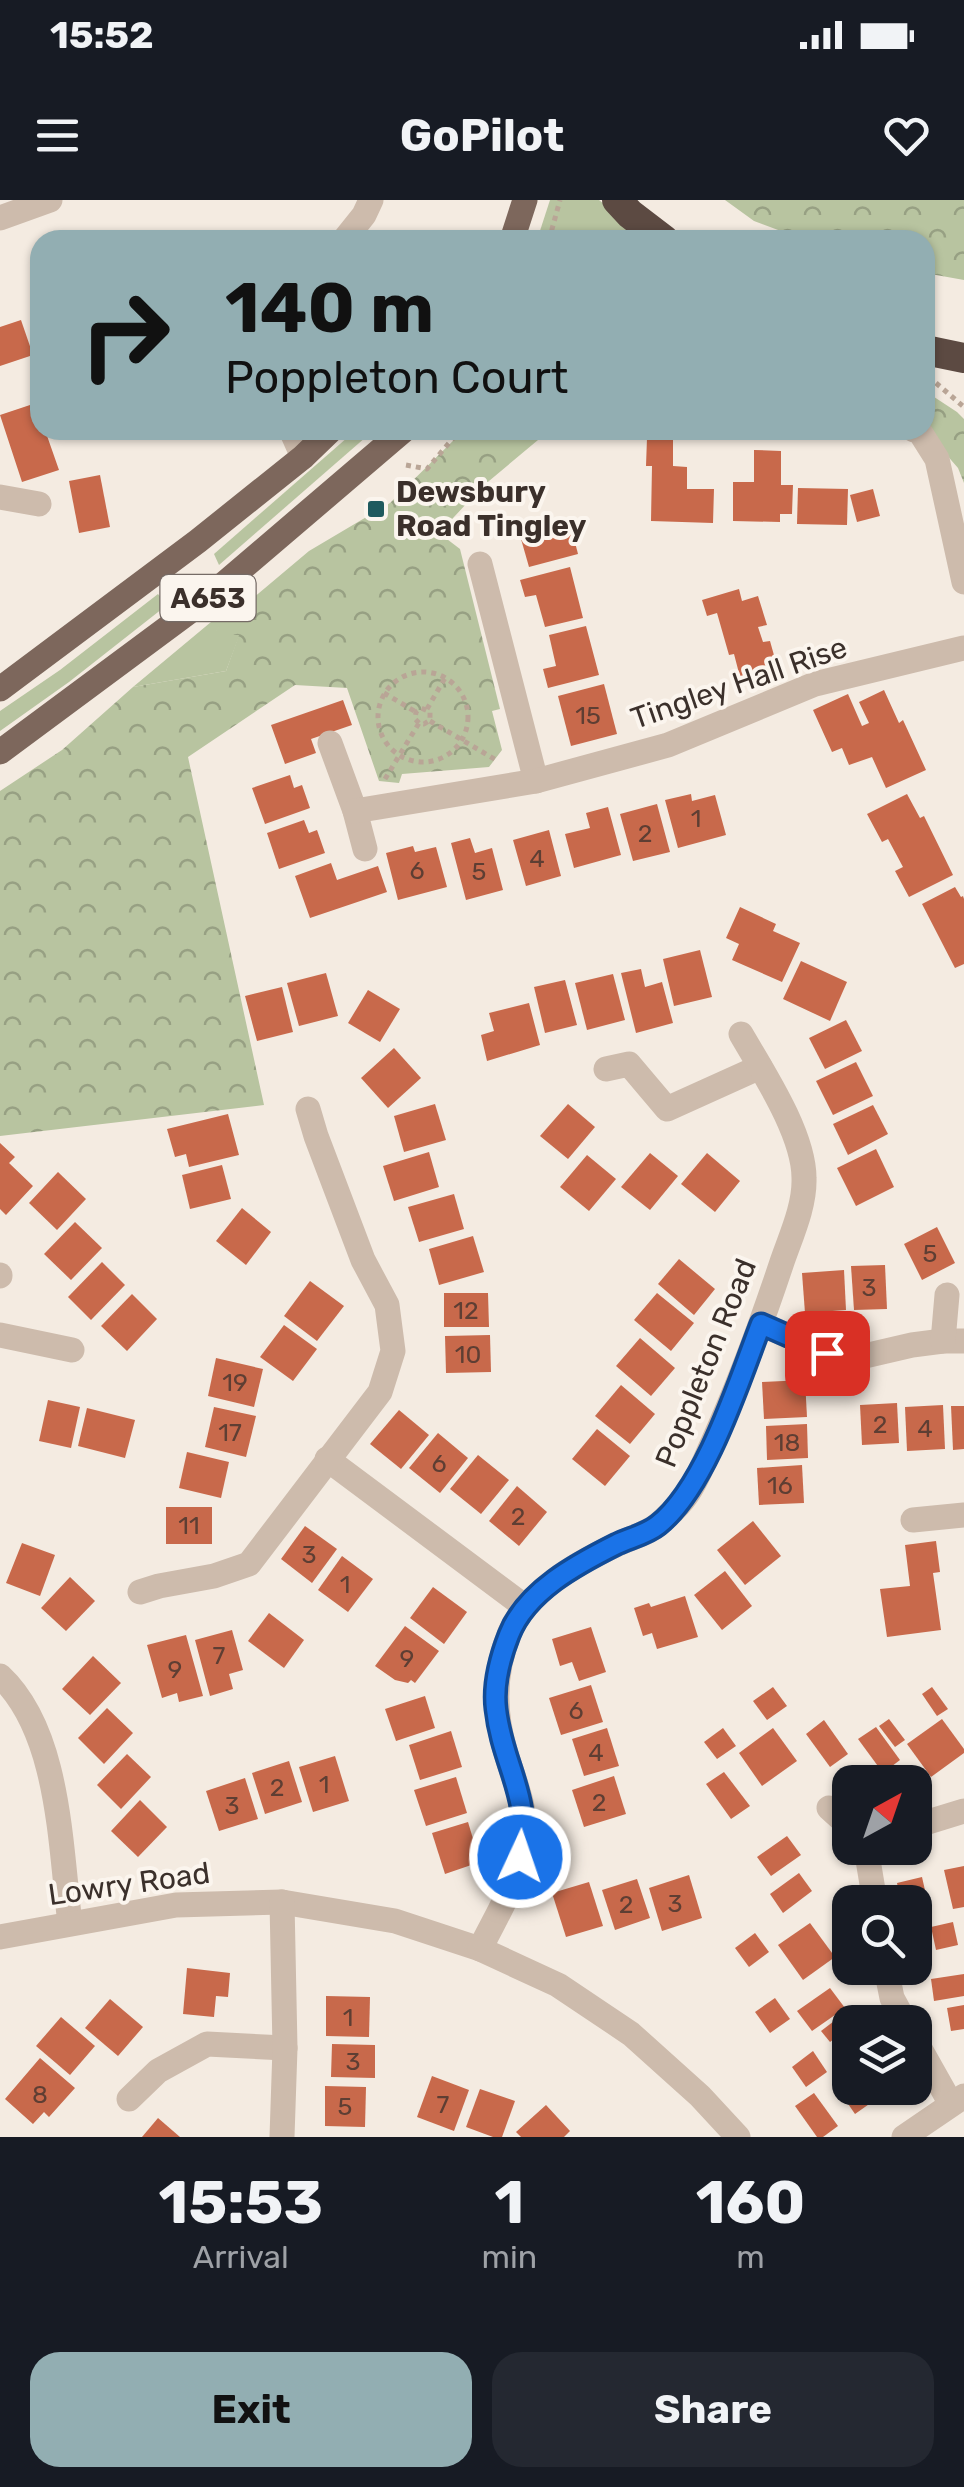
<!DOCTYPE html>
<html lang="en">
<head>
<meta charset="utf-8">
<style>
	:root { --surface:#171b24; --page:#242831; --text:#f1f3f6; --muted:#9ea1a6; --accent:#92aeb2 }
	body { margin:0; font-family:Rubik,sans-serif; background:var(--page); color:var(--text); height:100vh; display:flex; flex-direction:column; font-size:38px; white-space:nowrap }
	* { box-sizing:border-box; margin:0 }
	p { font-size:32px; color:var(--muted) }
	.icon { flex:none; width:55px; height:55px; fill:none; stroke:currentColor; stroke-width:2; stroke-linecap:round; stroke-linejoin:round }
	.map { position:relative; height:1937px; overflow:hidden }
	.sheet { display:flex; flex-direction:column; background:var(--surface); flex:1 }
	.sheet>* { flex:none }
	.banner { position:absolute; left:30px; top:30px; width:905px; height:210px; border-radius:30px; box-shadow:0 2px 8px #0004; background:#92aeb2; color:#111; overflow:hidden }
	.needle { width:65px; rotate:40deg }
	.fabs { position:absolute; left:832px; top:1565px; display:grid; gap:20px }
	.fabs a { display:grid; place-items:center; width:100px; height:100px; border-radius:20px; background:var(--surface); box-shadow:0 2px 8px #0004; font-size:50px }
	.pin { position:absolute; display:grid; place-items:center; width:85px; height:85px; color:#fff; margin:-42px; border-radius:20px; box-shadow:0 5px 15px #0006 }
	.me { position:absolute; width:110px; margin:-55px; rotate:3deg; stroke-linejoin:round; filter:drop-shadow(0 0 8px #0008) }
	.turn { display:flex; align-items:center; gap:35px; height:210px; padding:0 30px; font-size:45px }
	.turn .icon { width:130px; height:130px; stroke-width:2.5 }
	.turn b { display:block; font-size:70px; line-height:85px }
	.eta { display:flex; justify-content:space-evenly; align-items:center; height:170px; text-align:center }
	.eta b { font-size:60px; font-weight:700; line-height:70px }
	.primary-button { display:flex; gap:20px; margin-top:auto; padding:20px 30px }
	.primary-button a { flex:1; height:115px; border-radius:30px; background:var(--accent); color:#111; font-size:40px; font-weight:700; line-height:115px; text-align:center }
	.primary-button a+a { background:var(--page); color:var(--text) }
	.status { display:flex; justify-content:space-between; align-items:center; height:70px; padding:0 50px; background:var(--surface); direction:ltr }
	.status svg { height:28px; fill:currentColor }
	header { display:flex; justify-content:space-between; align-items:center; height:130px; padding:0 30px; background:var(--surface); font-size:45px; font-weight:700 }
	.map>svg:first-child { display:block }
	.grass { fill:#b8c4a0 }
	.forest { fill:url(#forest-crowns) }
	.building { fill:#c8694b }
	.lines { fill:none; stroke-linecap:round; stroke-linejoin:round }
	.path { stroke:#b9a596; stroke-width:5; stroke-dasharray:5 5; stroke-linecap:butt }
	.minor { stroke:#cdbbac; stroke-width:25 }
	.major { stroke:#7d675c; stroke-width:25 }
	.highway { stroke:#5c4a42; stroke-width:30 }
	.route-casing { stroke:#114b97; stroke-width:25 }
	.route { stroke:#1a73e8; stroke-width:18 }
	.poi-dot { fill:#1f5a5e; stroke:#fbf5ee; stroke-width:4 }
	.labels { text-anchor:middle; stroke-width:8; stroke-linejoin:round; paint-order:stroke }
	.number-label { font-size:25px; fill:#5e3e33 }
	.shield { fill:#fbf5ee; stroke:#756b66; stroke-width:2.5 }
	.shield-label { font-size:28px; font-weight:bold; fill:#3b302b }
	.poi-label { font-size:30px; font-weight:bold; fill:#3b302b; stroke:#fbf5ee; text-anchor:start }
	.street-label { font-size:30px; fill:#3b302b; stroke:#fbf5ee }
</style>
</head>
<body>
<div class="status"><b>15:52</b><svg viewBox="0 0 49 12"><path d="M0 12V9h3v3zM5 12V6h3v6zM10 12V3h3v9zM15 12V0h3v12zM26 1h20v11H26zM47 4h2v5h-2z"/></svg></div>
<header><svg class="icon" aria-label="menu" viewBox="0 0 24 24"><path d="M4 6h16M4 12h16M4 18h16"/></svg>GoPilot<svg class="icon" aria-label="heart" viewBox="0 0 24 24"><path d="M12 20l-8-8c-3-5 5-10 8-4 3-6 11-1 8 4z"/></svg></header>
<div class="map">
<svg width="964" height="1937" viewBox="0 0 964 1937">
	<defs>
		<pattern id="forest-crowns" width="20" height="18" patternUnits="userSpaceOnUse" patternTransform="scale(2.5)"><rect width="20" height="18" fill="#b8c4a0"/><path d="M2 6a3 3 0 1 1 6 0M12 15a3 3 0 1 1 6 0" fill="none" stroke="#97a083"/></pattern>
	</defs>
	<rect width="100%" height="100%" fill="#f4ebe1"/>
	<g class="grass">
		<polygon points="550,0 599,0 648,40 537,40"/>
		<polygon points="356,230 374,230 219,365 214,354"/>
		<polygon points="158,394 167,405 69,482 0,531 0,511 60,470"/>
		<polygon points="223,412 232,417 216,430 240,434 226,471 133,487"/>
	</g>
	<g class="forest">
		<polygon points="725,0 964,0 964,80 925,73 925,40 805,40 754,21"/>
		<polygon points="925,191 957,212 964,219 964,283 958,268 925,230"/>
		<polygon points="464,230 550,230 483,286 439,333 460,349 500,509 492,511 502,550 489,567 402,574 399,583 379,581 347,488 295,485 188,557 264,905 0,936 0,591 62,550 133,487 226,471 239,435 226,435 215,430 309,351 390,303"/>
	</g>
	<g class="building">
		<polygon points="21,120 33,155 0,166 0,127"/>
		<polygon points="36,203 40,215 40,230 45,230 59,270 22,282 0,215"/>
		<polygon points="647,238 673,239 673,266 687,267 687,289 714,289 713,323 651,321 652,266 646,266"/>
		<polygon points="754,250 781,251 781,285 793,285 792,314 780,314 780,322 733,321 733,282 754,282"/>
		<polygon points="100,275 110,327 79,333 69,281"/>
		<polygon points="798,288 848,289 847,325 797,324"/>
		<polygon points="873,289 880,316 857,322 850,295"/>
		<polygon points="569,319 578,354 529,367 519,332"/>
		<polygon points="570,367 583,418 545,427 536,395 525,397 520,380"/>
		<polygon points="739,389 742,401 758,396 767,425 758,427 763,442 770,441 777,466 740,477 734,454 729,455 717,413 707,416 702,400"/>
		<polygon points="586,426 599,475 548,488 543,469 556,466 549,435"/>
		<polygon points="604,484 617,534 571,546 558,496"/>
		<polygon points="884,490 899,523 903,520 926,570 886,588 872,557 849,565 842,548 832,552 813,510 848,494 862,526 869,523 859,502"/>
		<polygon points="343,500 352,525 311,539 316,553 285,564 271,525"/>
		<polygon points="290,575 294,588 302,585 310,608 265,624 252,588"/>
		<polygon points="691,594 692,601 715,595 726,635 678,648 665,600"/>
		<polygon points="907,594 920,618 924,616 953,675 909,697 895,671 903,667 888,639 882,642 867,614"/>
		<polygon points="657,604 670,652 633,661 620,614"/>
		<polygon points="608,607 621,655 574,668 565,634 590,628 586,613"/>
		<polygon points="304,620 309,633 317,630 325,653 279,669 267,633"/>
		<polygon points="549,630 561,676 526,686 513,640"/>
		<polygon points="470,638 475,653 492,648 503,690 466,700 451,643"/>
		<polygon points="413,646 415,652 436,647 447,687 398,700 386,653"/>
		<polygon points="331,663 337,680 378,666 387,692 310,718 295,676"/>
		<polygon points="955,687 961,697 963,696 964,699 964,764 955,768 922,704"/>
		<polygon points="740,707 776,724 773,731 800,743 782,782 732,760 739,744 726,738"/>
		<polygon points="700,750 712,797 674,806 663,759"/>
		<polygon points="801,761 847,782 830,821 783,799"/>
		<polygon points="641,769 645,787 662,782 673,823 636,833 621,773"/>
		<polygon points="326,773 338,816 299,826 287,783"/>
		<polygon points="613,774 625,820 587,830 575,783"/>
		<polygon points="565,780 577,825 545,833 534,787"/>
		<polygon points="282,787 293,832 257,841 245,796"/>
		<polygon points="368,790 400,809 380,842 348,823"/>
		<polygon points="529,803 540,845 487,861 481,835 494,831 489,813"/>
		<polygon points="846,820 862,851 825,869 809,838"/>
		<polygon points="394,848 421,878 388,908 361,878"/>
		<polygon points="856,862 873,896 833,915 816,881"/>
		<polygon points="435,904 446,940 404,952 394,916"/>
		<polygon points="568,904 595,927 568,959 540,936"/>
		<polygon points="873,905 888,934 848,955 833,924"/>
		<polygon points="228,914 239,955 189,967 186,954 175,957 167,929"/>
		<polygon points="0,943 15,957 9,963 33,986 6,1015 0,1009"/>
		<polygon points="876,949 894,987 856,1006 837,968"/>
		<polygon points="429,952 439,987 394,1001 383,966"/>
		<polygon points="650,953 678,976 650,1010 621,987"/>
		<polygon points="707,953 740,981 715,1012 681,984"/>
		<polygon points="587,955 616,979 589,1011 560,987"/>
		<polygon points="222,965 231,999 190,1009 182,975"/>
		<polygon points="58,972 86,999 57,1030 29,1003"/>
		<polygon points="454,994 464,1029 419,1042 408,1007"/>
		<polygon points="242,1008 271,1032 246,1065 216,1041"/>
		<polygon points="75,1022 102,1048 71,1080 44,1054"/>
		<polygon points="937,1027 955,1063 922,1080 904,1044"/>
		<polygon points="473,1036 484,1072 439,1085 429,1049"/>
		<polygon points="679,1059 715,1089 694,1115 658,1084"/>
		<polygon points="102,1062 125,1085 91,1120 68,1097"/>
		<polygon points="885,1065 887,1109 854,1110 851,1066"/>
		<polygon points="844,1070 846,1110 805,1113 802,1073"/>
		<polygon points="310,1081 344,1106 317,1141 284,1116"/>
		<polygon points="444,1093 488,1093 489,1127 444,1127"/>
		<polygon points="657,1093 694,1123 671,1151 634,1120"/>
		<polygon points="132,1094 157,1119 127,1151 101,1126"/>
		<polygon points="284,1125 317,1149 293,1181 260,1157"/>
		<polygon points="490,1135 491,1172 446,1173 445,1136"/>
		<polygon points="640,1138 675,1168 651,1196 616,1166"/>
		<polygon points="216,1158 263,1169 254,1207 208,1196"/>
		<polygon points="805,1180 807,1217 764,1219 762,1182"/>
		<polygon points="621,1185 655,1214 630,1244 595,1216"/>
		<polygon points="48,1200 80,1207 71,1248 39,1241"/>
		<polygon points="897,1203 899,1243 862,1245 860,1205"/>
		<polygon points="943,1205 945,1249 907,1251 905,1207"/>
		<polygon points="951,1206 964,1206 964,1249 953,1250"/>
		<polygon points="214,1207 256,1216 246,1257 205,1247"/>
		<polygon points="87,1208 135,1220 125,1258 78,1246"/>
		<polygon points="399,1210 429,1235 401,1269 370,1244"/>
		<polygon points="807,1224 808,1258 767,1260 766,1226"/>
		<polygon points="597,1229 630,1256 605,1286 572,1259"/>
		<polygon points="438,1233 468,1258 440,1293 409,1268"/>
		<polygon points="187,1252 229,1262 221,1298 179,1288"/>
		<polygon points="478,1255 509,1280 481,1314 450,1289"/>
		<polygon points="802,1265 804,1303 759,1305 757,1268"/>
		<polygon points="517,1286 547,1312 519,1346 489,1321"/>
		<rect x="166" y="1307" width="46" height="37"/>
		<polygon points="753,1321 781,1356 745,1385 717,1350"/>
		<polygon points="305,1326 337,1349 312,1383 281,1359"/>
		<polygon points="936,1341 940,1372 933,1373 941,1430 887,1437 880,1389 910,1386 905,1345"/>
		<polygon points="22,1343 55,1355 40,1396 6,1383"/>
		<polygon points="342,1356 373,1379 348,1412 318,1390"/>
		<polygon points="725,1371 752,1406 722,1430 694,1395"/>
		<polygon points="70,1377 95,1401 66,1431 41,1408"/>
		<polygon points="433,1387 467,1412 444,1444 410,1418"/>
		<polygon points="685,1396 698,1437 657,1449 652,1433 643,1436 634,1408 649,1403 651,1407"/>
		<polygon points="269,1413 304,1440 284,1468 248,1441"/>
		<polygon points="405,1426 439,1451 415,1483 411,1480 408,1483 395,1480 375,1466"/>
		<polygon points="591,1427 606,1472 579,1481 572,1462 560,1466 552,1439"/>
		<polygon points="232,1430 243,1470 229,1474 233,1489 210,1496 195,1440"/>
		<polygon points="186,1435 203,1496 179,1502 177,1493 162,1498 147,1445"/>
		<polygon points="93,1456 121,1483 90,1515 62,1489"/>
		<polygon points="591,1485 603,1522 561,1535 549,1498"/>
		<polygon points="773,1487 787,1506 767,1520 753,1501"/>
		<polygon points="932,1487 948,1509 937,1516 922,1494"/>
		<polygon points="425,1496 435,1528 396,1541 385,1509"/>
		<polygon points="107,1508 133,1533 104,1564 78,1538"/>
		<polygon points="889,1519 905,1540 895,1547 879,1526"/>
		<polygon points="942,1519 964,1549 964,1553 931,1577 907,1544"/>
		<polygon points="824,1520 848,1554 830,1567 806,1534"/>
		<polygon points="876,1527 900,1560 883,1573 858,1539"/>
		<polygon points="607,1528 619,1566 584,1576 572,1539"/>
		<polygon points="723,1528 736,1546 717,1559 704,1542"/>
		<polygon points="773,1528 797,1561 762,1586 739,1553"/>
		<polygon points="451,1531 462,1567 420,1580 409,1545"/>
		<polygon points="127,1554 151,1577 121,1609 97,1585"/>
		<polygon points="335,1556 349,1601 313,1612 299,1567"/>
		<polygon points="289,1561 302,1602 265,1614 252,1573"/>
		<polygon points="724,1572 750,1606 731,1619 706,1584"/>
		<polygon points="614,1576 626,1614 584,1627 572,1590"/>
		<polygon points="456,1577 467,1613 426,1626 414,1590"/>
		<polygon points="245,1578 258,1619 219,1631 206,1591"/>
		<polygon points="140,1600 167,1627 138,1657 111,1631"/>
		<polygon points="468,1622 480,1662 445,1674 432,1633"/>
		<polygon points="787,1636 801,1655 771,1676 757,1657"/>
		<polygon points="964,1666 964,1707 953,1709 944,1670"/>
		<polygon points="799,1673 812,1691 783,1713 770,1694"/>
		<polygon points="689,1675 702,1718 662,1731 649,1688"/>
		<polygon points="922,1677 931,1717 915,1720 915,1702 901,1702 897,1683"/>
		<polygon points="637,1679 650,1718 615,1730 602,1690"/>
		<polygon points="589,1682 603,1726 566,1737 552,1693"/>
		<polygon points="953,1722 958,1745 936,1750 931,1727"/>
		<polygon points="810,1723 835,1757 803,1780 778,1745"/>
		<polygon points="755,1733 769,1752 749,1767 735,1748"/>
		<polygon points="187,1768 230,1773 228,1797 216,1796 214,1817 183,1814"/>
		<polygon points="964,1774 964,1796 934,1801 931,1779"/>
		<polygon points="830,1788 845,1808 812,1831 797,1811"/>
		<polygon points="326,1796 370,1797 369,1837 326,1836"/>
		<polygon points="775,1798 790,1819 770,1833 755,1812"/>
		<polygon points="110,1799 143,1827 118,1856 85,1828"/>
		<polygon points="964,1805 964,1829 951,1831 947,1808"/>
		<polygon points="842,1815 850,1827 830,1842 821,1831"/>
		<polygon points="61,1817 95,1846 70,1875 36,1846"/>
		<polygon points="332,1844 375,1845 375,1878 331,1877"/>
		<polygon points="813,1851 827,1872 806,1887 792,1867"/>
		<polygon points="40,1858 75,1888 49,1917 44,1912 33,1924 5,1899"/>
		<polygon points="850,1869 850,1888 892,1888 855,1914 833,1882"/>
		<polygon points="432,1876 469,1890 454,1931 417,1917"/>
		<polygon points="325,1886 366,1887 365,1927 325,1926"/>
		<polygon points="480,1889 515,1901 502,1937 493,1937 466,1927"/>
		<polygon points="814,1893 838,1926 823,1937 817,1937 795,1906"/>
		<polygon points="546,1905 570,1931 564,1937 521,1937 516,1932"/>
		<polygon points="158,1918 180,1937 142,1937"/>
	</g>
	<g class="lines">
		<g class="path">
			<polyline points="549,40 560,0"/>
			<polyline points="936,183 964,207"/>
			<polyline points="406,265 427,269 460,230"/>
			<circle cx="423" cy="517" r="45"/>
			<polyline points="384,493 416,512"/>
			<polyline points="427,509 445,478"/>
			<polyline points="430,521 496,560"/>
			<polyline points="385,579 419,523 424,524 430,520 430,512 421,508 416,512 415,519 419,523"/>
		</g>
		<g class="minor">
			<polyline points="0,18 50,0"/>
			<polyline points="344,40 364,15 371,0"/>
			<polyline points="291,230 303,257"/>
			<polyline points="914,230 920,232 937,259 964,382"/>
			<polyline points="0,297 39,304"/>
			<polyline points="480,364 536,581"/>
			<polyline points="330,543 355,611 365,649"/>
			<polyline points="355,611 536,581 668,545 815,484 964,448"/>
			<polyline points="606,869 629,864 667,909 760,867"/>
			<polyline points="0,1076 0,1075"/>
			<polyline points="761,1124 827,1153 856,1158 912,1145 943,1141 964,1141"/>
			<polyline points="0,1135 72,1150"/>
			<polyline points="943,1141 947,1095"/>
			<polyline points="327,1259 524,1406"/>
			<polyline points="913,1320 964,1315"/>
			<polyline points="140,1392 159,1386 214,1376 249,1364 380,1192 393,1151 387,1105 363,1060 316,936 308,909"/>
			<path d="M0 1476C60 1532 60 1646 70 1723"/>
			<polyline points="829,1608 850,1627"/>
			<polyline points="915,1626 964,1611"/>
			<polyline points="866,1648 875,1702"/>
			<polyline points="0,1737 176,1705 282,1702 395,1721 480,1749 558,1785 631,1834 700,1896 738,1937"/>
			<path d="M480 1749C497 1714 521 1678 524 1638 527 1606 513 1579 505 1550 493 1510 494 1470 510 1432 529 1389 579 1362 620 1343 633 1337 649 1333 660 1323 669 1315 679 1306 686 1296 698 1280 705 1259 713 1242 739 1184 761 1125 781 1065 790 1038 805 1007 804 978 804 934 763 872 741 834"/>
			<polyline points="886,1768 892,1798 905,1822"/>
			<polyline points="915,1840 951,1904"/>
			<polyline points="129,1899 158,1871 207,1844 285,1848"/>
			<polyline points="282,1937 285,1848 282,1702"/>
			<polyline points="904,1937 964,1896"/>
		</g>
		<g class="major">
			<polyline points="512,40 525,0"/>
			<polyline points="0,489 198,341 303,257 331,230"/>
			<polyline points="0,552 205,400 404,230"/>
		</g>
		<g class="highway">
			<polyline points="617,0 630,14 664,40"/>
			<polyline points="925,150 964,158"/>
		</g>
	</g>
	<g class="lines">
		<g class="route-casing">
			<path id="route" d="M520 1657C533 1599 502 1565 496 1509 493 1485 500 1458 509 1435 526 1391 577 1364 617 1344 630 1338 647 1334 658 1325 706 1287 739 1181 761 1124L827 1153"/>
		</g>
		<use href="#route" class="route"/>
	</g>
	<rect class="poi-dot" x="366" y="299" width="20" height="20" rx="5"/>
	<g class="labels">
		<g class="number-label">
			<text x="588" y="524">15</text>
			<text x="696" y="627">1</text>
			<text x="645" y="642">2</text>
			<text x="537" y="667">4</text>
			<text x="417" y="679">6</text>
			<text x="479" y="680">5</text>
			<text x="930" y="1062">5</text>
			<text x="869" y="1096">3</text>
			<text x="466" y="1119">12</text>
			<text x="468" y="1163">10</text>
			<text x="235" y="1191">19</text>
			<text x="880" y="1233">2</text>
			<text x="925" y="1237">4</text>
			<text x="230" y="1241">17</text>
			<text x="787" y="1251">18</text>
			<text x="439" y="1272">6</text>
			<text x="780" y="1294">16</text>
			<text x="518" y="1325">2</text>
			<text x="189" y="1334">11</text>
			<text x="309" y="1363">3</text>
			<text x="345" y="1393">1</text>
			<text x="219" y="1464">7</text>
			<text x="407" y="1467">9</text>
			<text x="175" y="1478">9</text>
			<text x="576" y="1519">6</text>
			<text x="596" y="1561">4</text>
			<text x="324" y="1593">1</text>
			<text x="277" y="1596">2</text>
			<text x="599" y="1611">2</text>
			<text x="232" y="1614">3</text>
			<text x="675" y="1712">3</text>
			<text x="626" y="1713">2</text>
			<text x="348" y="1826">1</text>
			<text x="353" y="1870">3</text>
			<text x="40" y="1903">8</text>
			<text x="443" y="1913">7</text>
			<text x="345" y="1915">5</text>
		</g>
		<rect class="shield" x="160.5" y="375" width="95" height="46" rx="8"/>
		<g class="shield-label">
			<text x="208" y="408">A653</text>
		</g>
		<g class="poi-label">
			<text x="396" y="302">Dewsbury<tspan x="396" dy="34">Road Tingley</tspan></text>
		</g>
		<g class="street-label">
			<text transform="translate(739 483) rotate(-19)" y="10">Tingley Hall Rise</text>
			<text transform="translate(706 1163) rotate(-68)" y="10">Poppleton Road</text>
			<text transform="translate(129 1684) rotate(-8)" y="10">Lowry Road</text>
		</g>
	</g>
</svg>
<div class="fabs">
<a><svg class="needle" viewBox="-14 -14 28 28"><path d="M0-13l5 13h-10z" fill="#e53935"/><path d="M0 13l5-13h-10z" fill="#9ea1a6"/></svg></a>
<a><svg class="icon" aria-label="search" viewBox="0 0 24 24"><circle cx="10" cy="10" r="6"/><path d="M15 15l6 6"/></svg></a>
<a><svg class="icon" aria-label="layers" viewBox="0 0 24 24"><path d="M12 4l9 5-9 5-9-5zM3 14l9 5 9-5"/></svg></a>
</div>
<div class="pin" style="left:827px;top:1153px;background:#d93025"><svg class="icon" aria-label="arrive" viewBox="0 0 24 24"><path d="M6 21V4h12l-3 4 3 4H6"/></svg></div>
<svg class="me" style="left:520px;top:1657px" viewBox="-20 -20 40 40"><circle r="17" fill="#1a73e8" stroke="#fff" stroke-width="3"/><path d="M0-11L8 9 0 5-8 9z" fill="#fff"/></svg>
<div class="banner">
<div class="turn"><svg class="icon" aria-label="right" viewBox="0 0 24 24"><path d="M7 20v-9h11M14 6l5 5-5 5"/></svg><div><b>140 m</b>Poppleton Court</div></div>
</div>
</div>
<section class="sheet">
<div class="eta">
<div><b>15:53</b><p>Arrival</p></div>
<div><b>1</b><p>min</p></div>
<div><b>160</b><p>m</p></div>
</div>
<div class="primary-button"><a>Exit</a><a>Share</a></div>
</section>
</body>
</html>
